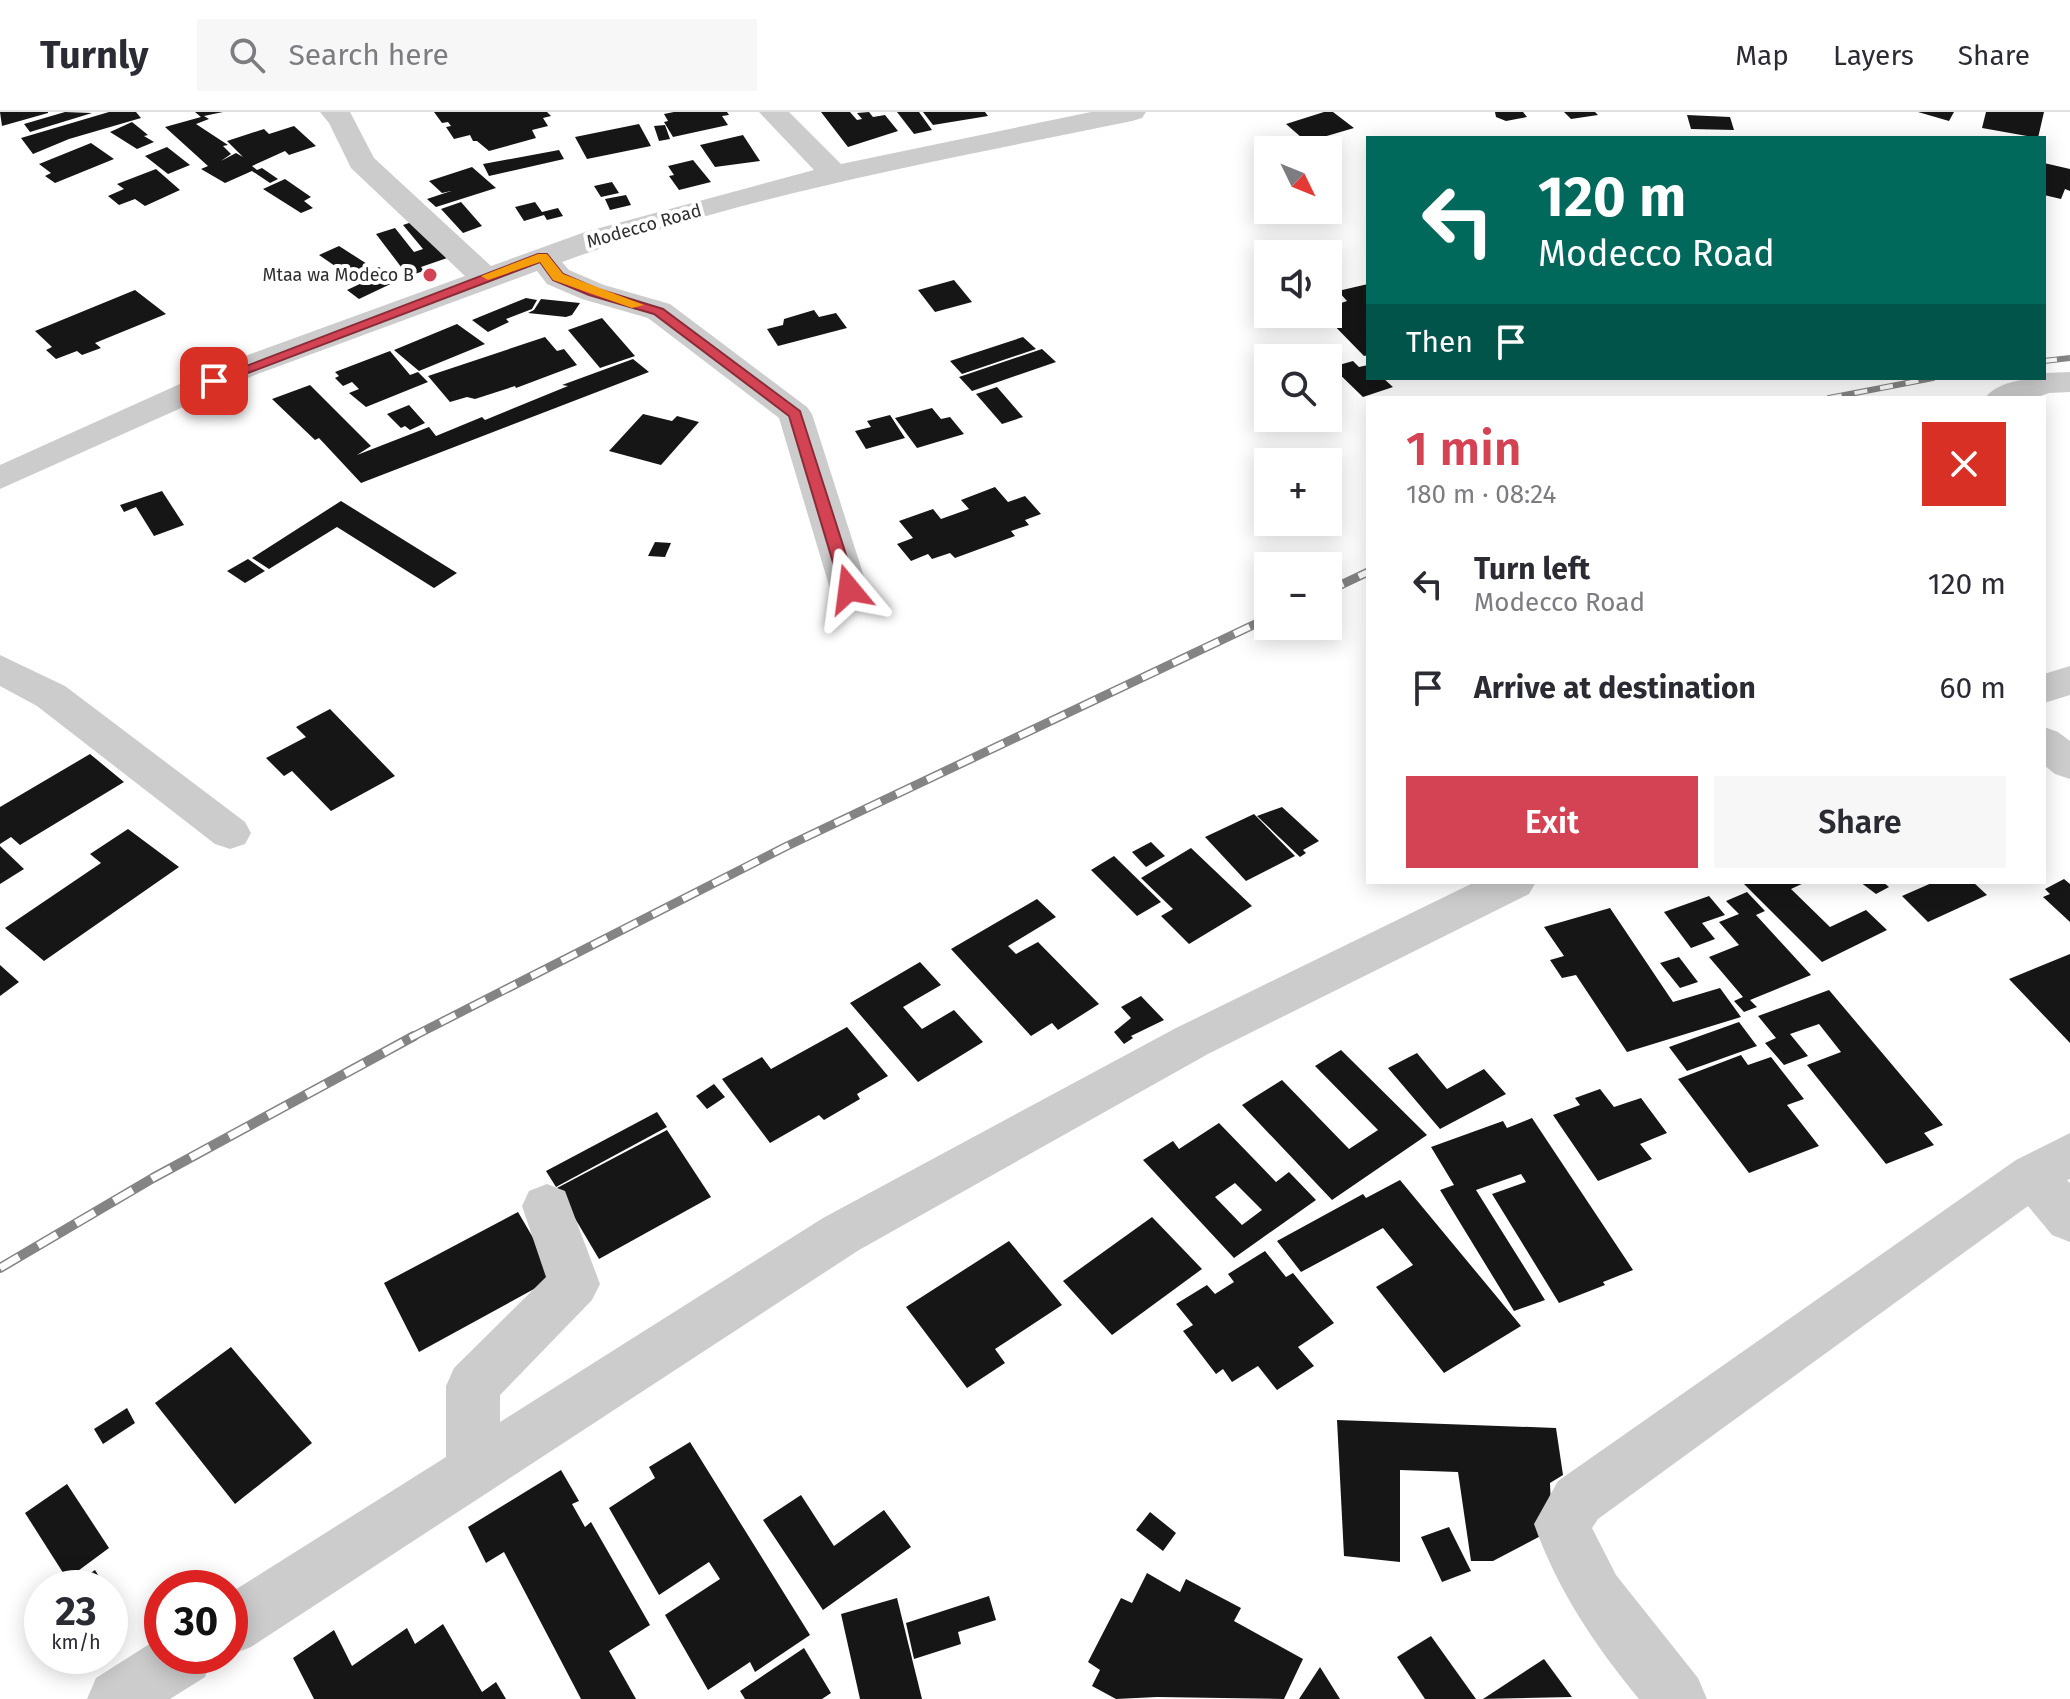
<!DOCTYPE html>
<html lang="en">
<head>
<meta charset="utf-8">
<style>
	:root { --surface:#fff; --page:#f7f7f7; --text:#2b2b33; --muted:#7c7c81; --line:#e1e1e2; --accent:#d44354 }
	body { margin:0; font-family:"Fira Sans",sans-serif; background:var(--page); color:var(--text); height:100vh; display:flex; flex-direction:column; font-size:30px; white-space:nowrap }
	* { box-sizing:border-box; margin:0 }
	p { font-size:26px; color:var(--muted) }
	.icon { flex:none; width:44px; height:44px; fill:none; stroke:currentColor; stroke-width:2; stroke-linecap:round; stroke-linejoin:round }
	.map { position:relative; flex:1; overflow:hidden }
	.details { position:absolute; left:1366px; top:284px; width:680px; height:488px; display:flex; flex-direction:column; background:var(--surface); border-radius:0px; box-shadow:0 4px 20px #0003 }
	.details>* { flex:none }
	.top-card { position:absolute; left:1366px; top:24px; width:680px; height:244px; border-radius:0px; box-shadow:0 4px 20px #0003; background:#00695c; color:#fff; overflow:hidden }
	.needle { width:52px; rotate:133deg }
	.fabs { position:absolute; left:1254px; top:24px; display:grid; gap:16px }
	.fabs a { display:grid; place-items:center; width:88px; height:88px; border-radius:0px; background:var(--surface); box-shadow:0 4px 20px #0003; font-size:40px }
	.speed { position:absolute; left:24px; top:1458px; display:flex; gap:16px; font-size:40px; font-weight:700; text-align:center }
	.speed>* { display:grid; place-content:center; width:104px; height:104px; border-radius:50%; background:var(--surface); box-shadow:0 4px 20px #0003; line-height:1 }
	.speed small { font-size:20px; font-weight:400 }
	.speed .limit { border:12px solid #d22; background:#fff; color:#111 }
	.pin { position:absolute; display:grid; place-items:center; width:68px; height:68px; color:#fff; margin:-34px; border-radius:16px; box-shadow:0 4px 12px #0006 }
	.me { position:absolute; width:88px; margin:-44px; rotate:344deg; stroke-linejoin:round; filter:drop-shadow(0 0 6px #0008) }
	.turn { display:flex; align-items:center; gap:28px; height:168px; padding:0 40px; font-size:36px }
	.turn .icon { width:104px; height:104px; stroke-width:2.5 }
	.turn b { display:block; font-size:56px; line-height:68px }
	.then { display:flex; align-items:center; height:76px; padding:0 40px; background:#0003; gap:16px; font-size:30px }
	.round { display:grid; place-items:center; flex:none; width:84px; height:84px; border-radius:0px; background:var(--page) }
	.summary { display:flex; align-items:center; justify-content:space-between; height:136px; padding:0 40px }
	h1 { font-size:48px; font-weight:600; line-height:60px; color:var(--accent) }
	.cta { display:flex; gap:16px; margin-top:auto; padding:16px 40px }
	.cta a { flex:1; height:92px; border-radius:0px; background:var(--accent); color:#fff; font-size:32px; font-weight:600; line-height:92px; text-align:center }
	.cta a+a { background:var(--page); color:var(--text) }
	ul { padding:0; list-style:none }
	li { display:flex; align-items:center; gap:24px; height:104px; padding:0 40px }
	li div { flex:1 }
	li b { display:block; font-size:30px }
	li em { font-style:normal }
	header { display:flex; align-items:center; gap:48px; box-sizing:border-box; height:112px; padding:0 40px; background:var(--surface); border-bottom:2px solid var(--line) }
	header strong { font-size:38px }
	nav { display:flex; gap:44px; margin-inline-start:auto; font-size:28px }
	.search { width:560px; height:72px; background:var(--page); display:flex; align-items:center; gap:20px; box-sizing:border-box; padding:0 28px; border-radius:0px; color:var(--muted); font-size:30px }
	.map>svg:first-child { display:block }
	.building { fill:#161616; fill-rule:evenodd }
	.lines { fill:none; stroke-linecap:round; stroke-linejoin:round }
	.minor { fill:#ccc; fill-rule:evenodd }
	.rail-far2-casing { stroke:#848484; stroke-width:6 }
	.rail-far1-casing { stroke:#848484; stroke-width:9 }
	.rail-casing { stroke:#848484; stroke-width:10 }
	.rail-far2 { stroke:#fff; stroke-width:4; stroke-dasharray:13; stroke-linecap:butt }
	.rail-far1 { stroke:#fff; stroke-width:6; stroke-dasharray:17; stroke-linecap:butt }
	.rail { stroke:#fff; stroke-width:7; stroke-dasharray:22; stroke-linecap:butt }
	.route { fill:#d44354; stroke:#8a2c37; stroke-width:2 }
	.slow { fill:#f59e0b }
	.poi-dot { fill:#d44354; stroke:#fff; stroke-width:3 }
	.labels { text-anchor:middle; stroke-width:8; stroke-linejoin:round; paint-order:stroke }
	.far-street-label { font-size:18px; fill:#2f2f2f; stroke:#fff }
	.far-poi-label { font-size:18px; fill:#2f2f2f; stroke:#fff; text-anchor:end }
</style>
</head>
<body>
<header>
<strong>Turnly</strong>
<div class="search"><svg class="icon" aria-label="search" viewBox="0 0 24 24"><circle cx="10" cy="10" r="6"/><path d="M15 15l6 6"/></svg>Search here</div>
<nav><a>Map</a><a>Layers</a><a>Share</a></nav>
</header>
<div class="map">
<svg width="2070" height="1587" viewBox="0 0 2070 1587">
	<rect width="100%" height="100%" fill="#fff"/>
	<g class="building">
		<polygon points="0,0 48,0 48,1 2,14"/>
		<polygon points="65,0 92,1 30,20 24,12"/>
		<polygon points="109,0 136,0 141,6 69,27 33,42 21,26"/>
		<polygon points="195,0 223,0 204,4 209,7 196,12 228,33 223,34 231,42 221,49 236,41 243,45 227,29 264,17 269,22 294,14 316,34 289,43 285,39 252,54 257,58 262,56 278,67 270,71 252,59 225,71 201,57 208,54 165,15 201,5"/>
		<polygon points="434,0 547,0 551,4 543,6 548,14 532,18 536,26 489,39 477,29 473,29 470,23 454,27 446,15 451,14 448,10 442,11"/>
		<polygon points="674,0 727,0 729,3 722,4 728,13 673,25 664,10 668,9 664,2"/>
		<polygon points="821,0 850,0 857,8 862,7 857,1 869,0 873,5 885,3 898,19 848,35"/>
		<polygon points="897,0 919,0 932,18 914,22"/>
		<polygon points="923,0 985,0 988,4 933,13"/>
		<polygon points="1324,0 1333,0 1354,16 1313,28 1309,25 1302,26 1286,12"/>
		<polygon points="1495,0 1523,0 1527,5 1506,9 1496,5"/>
		<polygon points="1564,0 1595,0 1598,3 1571,7"/>
		<polygon points="1918,0 1954,0 1949,9"/>
		<polygon points="1986,0 2044,0 2038,26 1982,16"/>
		<polygon points="1687,3 1730,5 1734,18 1691,17"/>
		<polygon points="132,10 148,23 144,24 154,30 137,37 110,20"/>
		<polygon points="639,12 651,34 587,47 575,25"/>
		<polygon points="665,13 670,27 659,29 654,14"/>
		<polygon points="743,23 760,49 715,55 700,33"/>
		<polygon points="91,31 114,47 55,71 45,64 51,61 39,52"/>
		<polygon points="167,35 190,53 168,62 145,44"/>
		<polygon points="559,38 564,47 489,64 483,52"/>
		<polygon points="693,48 711,70 679,78 669,64 674,63 668,54"/>
		<polygon points="2044,51 2070,57 2070,79 2065,77 2061,87 2044,83"/>
		<polygon points="472,55 496,76 436,95 427,87 451,79 442,81 429,69"/>
		<polygon points="156,57 180,78 145,94 135,87 119,93 108,84 124,77 117,72"/>
		<polygon points="285,67 311,85 304,89 313,96 301,101 263,77"/>
		<polygon points="612,70 619,81 601,85 594,74"/>
		<polygon points="626,83 631,93 610,98 605,87"/>
		<polygon points="461,90 482,114 463,121 441,97"/>
		<polygon points="535,90 542,100 558,96 563,104 547,108 544,103 524,109 515,95"/>
		<polygon points="421,107 453,144 421,155 424,159 408,164 376,122 395,116 414,140 423,137 403,113"/>
		<polygon points="339,134 375,157 379,155 399,168 359,187 347,178 364,170 355,163 351,165 319,143"/>
		<polygon points="954,168 972,190 935,200 918,178"/>
		<polygon points="1368,172 1368,243 1364,244 1323,202 1328,202 1328,187 1335,185 1341,191 1347,189 1338,179"/>
		<polygon points="135,178 166,202 95,231 101,236 82,243 77,239 56,247 46,238 52,235 35,219"/>
		<polygon points="526,186 537,188 532,197 506,207 509,210 488,220 472,208"/>
		<polygon points="541,187 580,191 572,203 566,205 528,201 534,198"/>
		<polygon points="814,198 819,205 836,201 847,216 778,234 767,217 783,213 784,207"/>
		<polygon points="602,206 635,244 600,256 568,218"/>
		<polygon points="457,212 485,232 419,259 394,238"/>
		<polygon points="545,225 557,239 564,237 577,253 516,276 515,274 475,287 467,285 450,290 428,264"/>
		<polygon points="1023,225 1036,237 962,262 950,249"/>
		<polygon points="1042,237 1056,250 972,279 959,265"/>
		<polygon points="390,239 410,263 418,260 428,270 366,295 349,281 359,277 352,270 343,274 335,266 339,264 335,260"/>
		<polygon points="633,247 649,260 361,371 319,326 315,328 272,287 310,273 371,334 357,343 429,315 436,324 482,305 485,308 568,274 562,273"/>
		<polygon points="1353,249 1359,255 1368,253 1368,266 1383,266 1393,275 1363,285 1332,255"/>
		<polygon points="997,275 1023,305 1002,312 976,282"/>
		<polygon points="409,293 425,311 410,318 405,314 401,316 387,302"/>
		<polygon points="932,296 941,307 950,305 964,322 917,336 895,306"/>
		<polygon points="643,302 672,309 677,304 699,310 661,353 609,339"/>
		<polygon points="890,303 905,326 866,337 855,319 871,315 867,309"/>
		<polygon points="995,375 1008,390 1025,384 1041,402 1025,408 1029,413 1011,419 1015,424 955,446 950,441 932,447 928,442 911,449 897,432 913,426 899,409 933,397 941,407 969,397 961,388"/>
		<polygon points="162,379 184,413 154,424 136,395 124,400 120,393"/>
		<polygon points="341,389 457,461 434,476 337,415 269,457 252,446"/>
		<polygon points="655,430 671,431 665,445 648,444"/>
		<polygon points="248,447 265,459 245,471 227,459"/>
		<polygon points="330,597 395,664 331,699 292,659 284,664 266,646 306,625 296,615"/>
		<polygon points="90,642 124,670 20,733 11,725 0,732 0,695"/>
		<polygon points="1282,695 1319,729 1303,738 1306,741 1300,745 1257,704"/>
		<polygon points="1254,702 1295,744 1246,769 1205,725"/>
		<polygon points="128,717 179,755 44,849 5,816 101,751 90,742"/>
		<polygon points="1151,730 1165,744 1146,755 1132,740"/>
		<polygon points="0,734 24,757 0,772"/>
		<polygon points="1191,736 1252,794 1189,832 1161,804 1173,797 1141,766"/>
		<polygon points="1114,744 1161,790 1137,804 1091,758"/>
		<polygon points="2064,767 2070,772 2070,810 2043,785 2050,782 2045,777"/>
		<polygon points="1742,770 1806,770 1791,777 1830,815 1866,798 1887,818 1822,850"/>
		<polygon points="1860,770 1883,770 1889,775 1876,782"/>
		<polygon points="1934,770 1973,770 1987,783 1928,810 1902,784"/>
		<polygon points="1747,780 1765,799 1756,803 1811,863 1750,888 1757,895 1744,900 1734,889 1743,885 1709,845 1739,833 1719,810 1739,802 1726,789"/>
		<polygon points="1709,784 1725,803 1702,811 1715,827 1691,836 1664,800"/>
		<polygon points="1037,787 1056,805 1008,834 1016,842 1038,830 1099,892 1058,918 1052,911 1031,924 951,837"/>
		<polygon points="1610,796 1673,890 1720,876 1741,905 1627,940 1576,863 1562,866 1550,848 1564,844 1544,815"/>
		<polygon points="2070,842 2070,931 2009,867"/>
		<polygon points="1679,845 1698,870 1680,876 1660,851"/>
		<polygon points="920,850 941,873 903,895 922,917 954,898 983,930 918,970 850,891"/>
		<polygon points="0,853 19,870 0,884"/>
		<polygon points="1829,878 1943,1013 1924,1021 1934,1033 1886,1052 1807,953 1841,940 1819,912 1790,922 1808,944 1784,953 1765,931 1776,926 1758,904"/>
		<polygon points="1141,884 1164,908 1131,924 1133,926 1124,932 1114,920 1131,906 1121,895"/>
		<polygon points="1739,910 1757,934 1687,959 1669,935"/>
		<polygon points="847,915 888,964 857,982 860,987 824,1008 819,1003 770,1031 722,967 762,945 771,957"/>
		<polygon points="1341,938 1427,1023 1332,1088 1242,993 1282,968 1349,1037 1378,1018 1315,954"/>
		<polygon points="1417,941 1447,977 1484,957 1506,982 1440,1017 1388,956"/>
		<polygon points="1741,943 1748,953 1771,945 1804,987 1787,993 1819,1034 1749,1061 1678,967"/>
		<polygon points="714,972 725,985 707,997 696,984"/>
		<polygon points="1600,977 1614,995 1641,986 1667,1021 1640,1032 1652,1047 1598,1069 1553,1003 1580,993 1575,986"/>
		<polygon points="657,1000 667,1015 556,1075 546,1059"/>
		<polygon points="1532,1006 1633,1158 1603,1170 1605,1173 1559,1191 1492,1082 1526,1070 1521,1062 1476,1078 1545,1188 1514,1199 1440,1078 1454,1073 1431,1035 1503,1009 1507,1016"/>
		<path d="M1219 1011 1276 1070 1289 1060 1316 1088 1234 1146 1143 1048 1173 1029 1179 1037ZM1235 1071 1262 1098 1242 1113 1215 1085Z"/>
		<polygon points="667,1018 711,1085 599,1147 557,1076"/>
		<polygon points="1400,1068 1521,1214 1444,1261 1376,1175 1413,1153 1383,1116 1301,1160 1277,1129 1363,1082 1366,1086"/>
		<polygon points="518,1100 556,1165 419,1240 384,1171"/>
		<polygon points="1152,1105 1202,1157 1112,1223 1063,1169"/>
		<polygon points="1009,1129 1062,1193 995,1237 1005,1251 967,1276 906,1195"/>
		<polygon points="1265,1139 1286,1165 1293,1161 1334,1211 1298,1235 1314,1254 1277,1278 1258,1254 1232,1270 1223,1257 1216,1262 1183,1219 1193,1213 1176,1192 1207,1173 1215,1182 1234,1170 1228,1162"/>
		<polygon points="231,1235 312,1331 235,1392 155,1291"/>
		<polygon points="127,1296 135,1311 103,1332 94,1317"/>
		<polygon points="1337,1308 1556,1316 1563,1363 1550,1371 1552,1418 1493,1449 1471,1449 1458,1360 1400,1358 1400,1450 1344,1444"/>
		<polygon points="690,1330 810,1523 755,1560 750,1550 708,1578 665,1503 720,1467 709,1450 659,1483 609,1396 655,1366 649,1355"/>
		<polygon points="561,1358 579,1389 572,1392 585,1415 591,1410 650,1513 609,1539 636,1587 581,1587 504,1440 486,1451 468,1415"/>
		<polygon points="67,1372 109,1436 67,1467 25,1401"/>
		<polygon points="801,1383 834,1434 884,1398 911,1435 823,1498 763,1408"/>
		<polygon points="1150,1400 1176,1421 1163,1439 1136,1418"/>
		<polygon points="1449,1415 1471,1459 1442,1470 1421,1425"/>
		<polygon points="95,1458 106,1476 69,1476"/>
		<polygon points="1147,1461 1180,1480 1186,1467 1241,1496 1234,1509 1303,1547 1284,1587 1157,1585 1116,1587 1092,1574 1100,1558 1088,1550 1121,1486 1132,1491"/>
		<polygon points="989,1484 996,1508 958,1520 961,1532 914,1547 906,1511"/>
		<polygon points="897,1486 922,1587 860,1587 841,1502"/>
		<polygon points="443,1512 482,1580 496,1570 506,1587 314,1587 293,1546 334,1518 352,1554 407,1516 415,1532"/>
		<polygon points="1431,1524 1476,1587 1425,1587 1397,1545"/>
		<polygon points="804,1536 831,1581 822,1587 745,1587 740,1579"/>
		<polygon points="1544,1547 1572,1585 1483,1587"/>
		<polygon points="1320,1555 1340,1587 1299,1587"/>
	</g>
	<g class="lines">
		<g class="minor">
			<path d="M320 0H350L374 46 491 154 585 120 814 58 759 0H789L841 52 1091 0H1146L1142 6 1132 9C943 48 744 83 562 150L569 158 604 173 670 192 807 295 812 302 868 477 862 486 849 489 836 486 830 477 779 306 648 206 582 187 547 172 537 159 255 263 0 377V353L231 249 465 164 351 56 329 11Z"/>
			<path d="M2070 260V280L2049 281 2035 286H1985C1996 270 2026 266 2044 266L2045 261Z"/>
			<polygon points="0,543 65,574 245,710 251,721 245,732 230,737 215,732 37,594 0,574"/>
			<polygon points="2070,554 2070,583 2044,591 2044,562"/>
			<polygon points="2044,615 2058,620 2070,629 2070,667 2055,662 2044,653"/>
			<polygon points="1475,770 1536,770 1529,782 1208,942 859,1138 251,1535 230,1543 230,1481 446,1345 446,1274 454,1256 546,1165 522,1094 529,1079 547,1072 565,1079 600,1172 592,1188 500,1283 500,1310 823,1106 1176,916"/>
			<path d="M2070 1021V1067L2067 1068 2070 1071V1130L2052 1123 2028 1094 1598 1407 1592 1416 1616 1463 1698 1566 1707 1587H1639C1594 1532 1558 1479 1534 1412L1558 1369 2016 1048Z"/>
			<polygon points="162,1524 162,1544 213,1544 205,1565 170,1587 87,1587 96,1566"/>
		</g>
		<g class="rail-far2-casing">
			<g id="rail-far2">
				<polyline points="2044,249 2070,246"/>
				<polyline points="1829,286 1933,266"/>
			</g>
		</g>
		<g class="rail-far1-casing">
			<g id="rail-far1">
				<polyline points="1328,479 1368,460"/>
				<polyline points="410,926 785,735 1268,506"/>
			</g>
		</g>
		<g class="rail-casing">
			<polyline id="rail" points="0,1156 153,1066 414,924"/>
		</g>
		<use href="#rail-far2" class="rail-far2"/>
		<use href="#rail-far1" class="rail-far1"/>
		<use href="#rail" class="rail"/>
	</g>
	<polygon class="route" points="538,142 547,142 563,162 598,177 663,197 800,299 857,477 854,481 849,482 841,477 789,304 654,202 589,183 553,168 540,150 219,272 207,269"/>
	<polygon class="slow" points="538,142 547,142 563,162 644,193 632,196 553,168 540,150 488,168 481,164"/>
	<circle class="poi-dot" cx="430" cy="163" r="8"/>
	<g class="labels">
		<g class="far-street-label">
			<text transform="translate(644 114) rotate(-16)" y="6">Modecco Road</text>
		</g>
		<g class="far-poi-label">
			<text x="414" y="169">Mtaa wa Modeco B</text>
		</g>
	</g>
</svg>
<div class="fabs">
<a><svg class="needle" viewBox="-14 -14 28 28"><path d="M0-13l5 13h-10z" fill="#e53935"/><path d="M0 13l5-13h-10z" fill="#7c7c81"/></svg></a>
<a><svg class="icon" aria-label="sound" viewBox="0 0 24 24"><path d="M4 9h4l5-4v14l-5-4H4zM17 9q2 3 0 6"/></svg></a>
<a><svg class="icon" aria-label="search" viewBox="0 0 24 24"><circle cx="10" cy="10" r="6"/><path d="M15 15l6 6"/></svg></a>
<a>+</a>
<a>−</a>
</div>
<div class="speed"><div>23<small>km/h</small></div><div class="limit">30</div></div>
<div class="pin" style="left:214px;top:269px;background:#d93025"><svg class="icon" aria-label="arrive" viewBox="0 0 24 24"><path d="M6 21V4h12l-3 4 3 4H6"/></svg></div>
<svg class="me" style="left:849px;top:477px" viewBox="-20 -20 40 40"><path d="M0-17L14 15 0 8-14 15z" fill="#d44354" stroke="#fff" stroke-width="4"/></svg>
<div class="top-card">
<div class="turn"><svg class="icon" aria-label="left" viewBox="0 0 24 24"><path d="M17 20v-9H6M10 6l-5 5 5 5"/></svg><div><b>120 m</b>Modecco Road</div></div>
<div class="then">Then<svg class="icon" aria-label="arrive" viewBox="0 0 24 24"><path d="M6 21V4h12l-3 4 3 4H6"/></svg></div>
</div>
<section class="details">
<div class="summary"><div><h1>1 min</h1><p>180 m · 08:24</p></div><a class="round" style="background:#d93025;color:#fff"><svg class="icon" aria-label="close" viewBox="0 0 24 24"><path d="M6 6l12 12M18 6L6 18"/></svg></a></div>
<ul>
<li><svg class="icon" aria-label="left" viewBox="0 0 24 24"><path d="M17 20v-9H6M10 6l-5 5 5 5"/></svg><div><b>Turn left</b><p>Modecco Road</p></div><em>120 m</em></li>
<li><svg class="icon" aria-label="arrive" viewBox="0 0 24 24"><path d="M6 21V4h12l-3 4 3 4H6"/></svg><div><b>Arrive at destination</b></div><em>60 m</em></li>
</ul>
<div class="cta"><a>Exit</a><a>Share</a></div>
</section>
</div>
</body>
</html>
